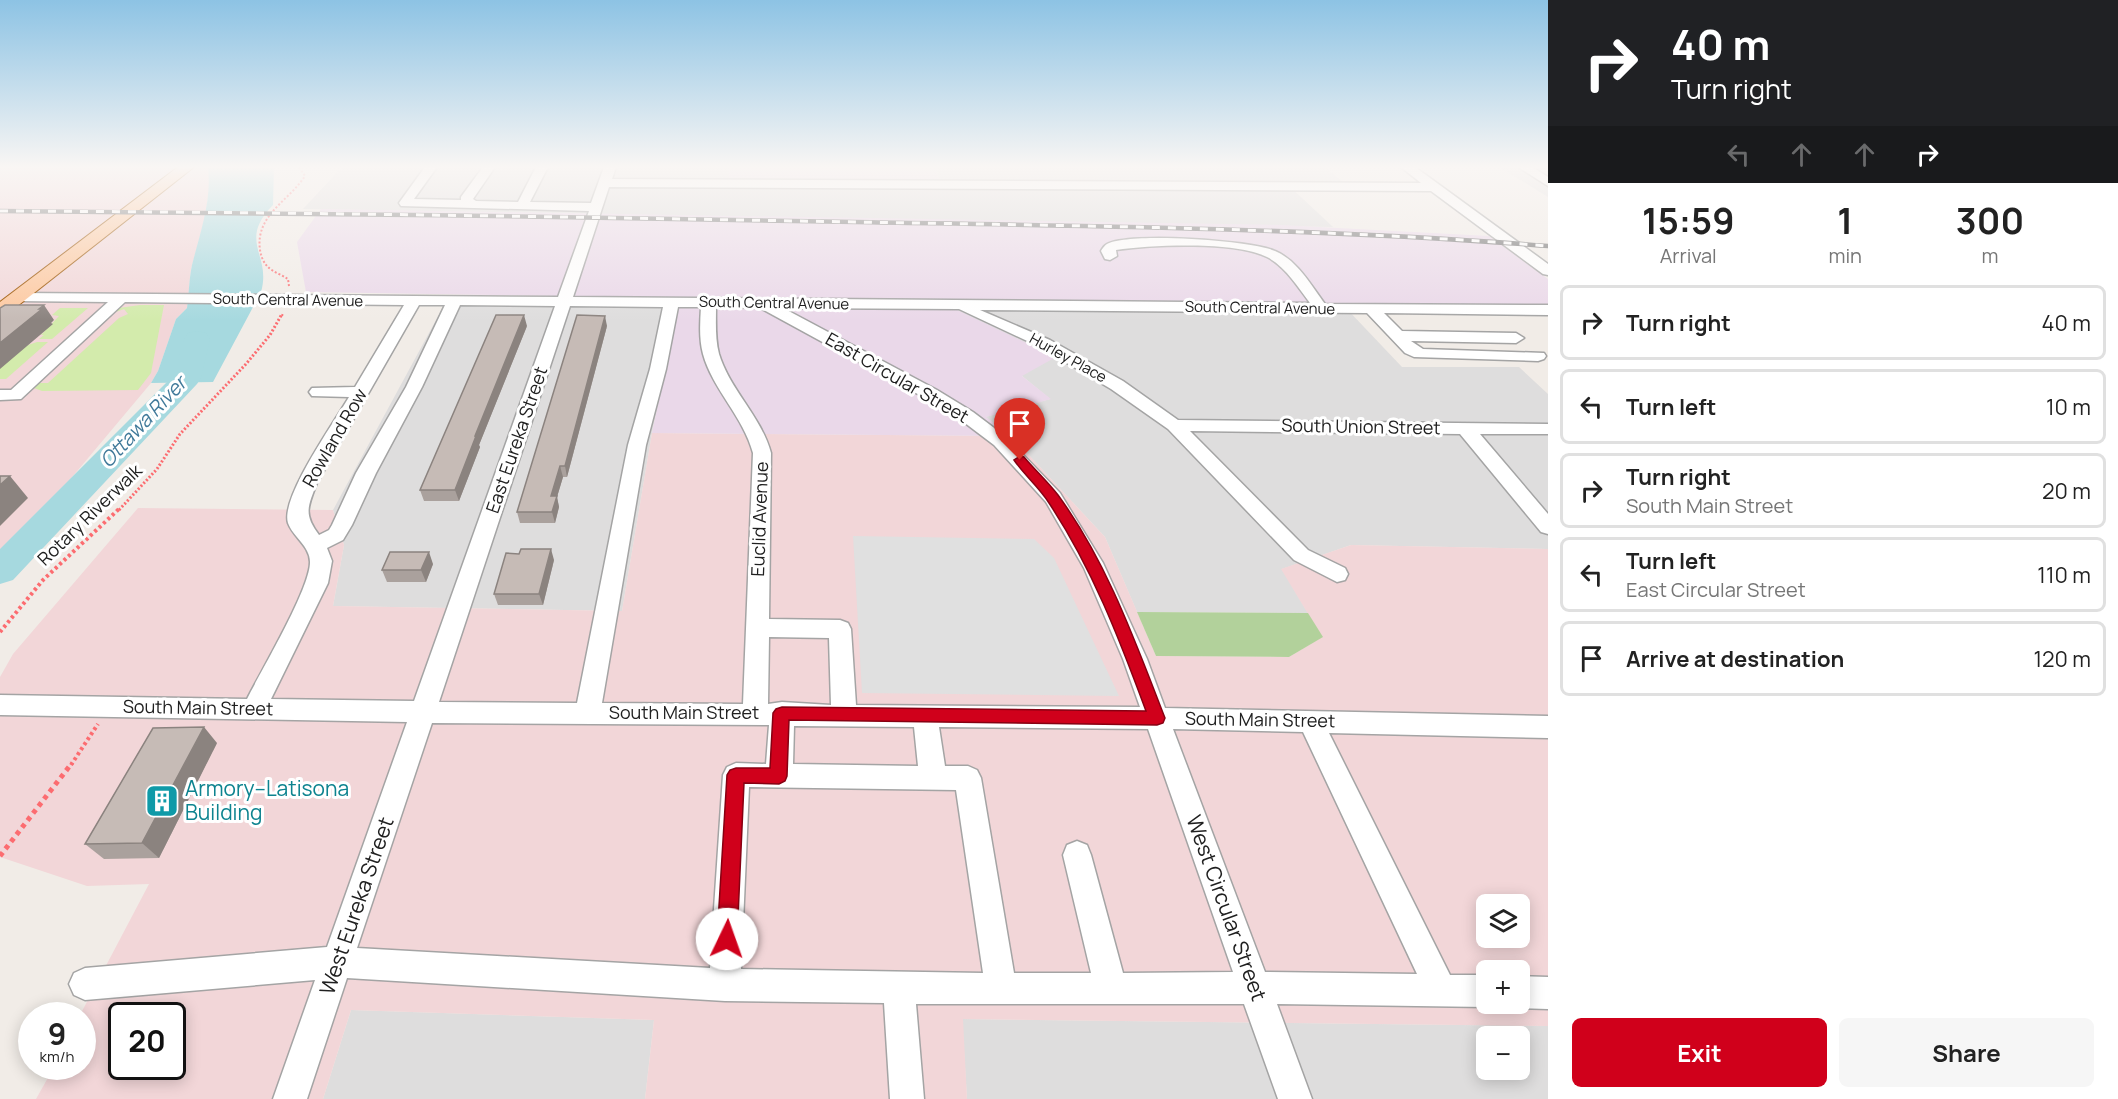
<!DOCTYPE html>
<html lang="en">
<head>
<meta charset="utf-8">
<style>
	:root { --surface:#fff; --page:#f6f6f6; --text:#222; --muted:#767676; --line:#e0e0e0; --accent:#d0001b }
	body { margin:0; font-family:Manrope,sans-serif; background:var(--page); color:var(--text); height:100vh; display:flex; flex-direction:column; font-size:22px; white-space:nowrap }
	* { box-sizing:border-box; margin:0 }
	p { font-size:20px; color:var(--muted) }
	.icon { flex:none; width:33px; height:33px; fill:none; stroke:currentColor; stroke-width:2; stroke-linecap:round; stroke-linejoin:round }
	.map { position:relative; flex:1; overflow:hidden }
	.details { display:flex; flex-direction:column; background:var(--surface); width:570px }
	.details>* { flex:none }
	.hud { background:#202124; color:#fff; overflow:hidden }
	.controls { position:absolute; left:1476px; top:894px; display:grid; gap:12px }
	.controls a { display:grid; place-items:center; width:54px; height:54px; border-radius:9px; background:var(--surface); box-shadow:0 3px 15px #0003; font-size:30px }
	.speed { position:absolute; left:18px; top:1002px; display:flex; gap:12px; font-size:30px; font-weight:700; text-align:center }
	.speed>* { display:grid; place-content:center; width:78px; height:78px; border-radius:50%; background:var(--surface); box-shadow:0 3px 15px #0003; line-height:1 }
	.speed small { font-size:15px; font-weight:400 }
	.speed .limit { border:3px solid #111; border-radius:9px; background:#fff; color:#111 }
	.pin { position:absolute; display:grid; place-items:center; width:51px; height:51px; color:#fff; margin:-62px -26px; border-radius:50% 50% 50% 0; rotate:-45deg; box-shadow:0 0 6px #0007 }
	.pin .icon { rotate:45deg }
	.me { position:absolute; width:66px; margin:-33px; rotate:3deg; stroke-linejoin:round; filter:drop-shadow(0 0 4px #0008) }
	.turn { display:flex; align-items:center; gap:21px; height:126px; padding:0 24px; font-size:27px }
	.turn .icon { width:78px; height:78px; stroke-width:2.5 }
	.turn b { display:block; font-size:42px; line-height:51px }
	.lanes { display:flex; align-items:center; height:57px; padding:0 24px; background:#0003; justify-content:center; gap:30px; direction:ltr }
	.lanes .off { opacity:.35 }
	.eta { display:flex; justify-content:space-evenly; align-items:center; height:102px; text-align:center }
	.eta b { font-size:36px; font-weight:700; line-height:42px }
	.cta { display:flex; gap:12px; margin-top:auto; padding:12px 24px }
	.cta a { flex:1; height:69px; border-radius:9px; background:var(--accent); color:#fff; font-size:24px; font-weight:700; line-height:69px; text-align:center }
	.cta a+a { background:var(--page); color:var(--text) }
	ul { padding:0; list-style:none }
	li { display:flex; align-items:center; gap:18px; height:75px; margin:0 12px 9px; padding:0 12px; border:3px solid var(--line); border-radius:9px }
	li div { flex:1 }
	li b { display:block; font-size:22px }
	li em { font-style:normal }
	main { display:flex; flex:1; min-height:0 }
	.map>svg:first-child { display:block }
	.residential { fill:#dedddd; fill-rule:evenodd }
	.commercial { fill:#f2d6d8; fill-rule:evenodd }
	.industrial { fill:#ead8e9 }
	.grass { fill:#d3ebac }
	.forest { fill:#b2d19b }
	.parking { fill:#e0e0e0 }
	.water { fill:#a6d9df }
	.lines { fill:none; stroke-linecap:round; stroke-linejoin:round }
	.river { fill:#a6d9df; fill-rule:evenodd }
	.minor-casing { stroke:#a4a4a4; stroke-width:3 }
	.major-casing { stroke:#9c5400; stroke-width:2 }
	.path-far3 { stroke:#fc6c70; stroke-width:2; stroke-dasharray:2 2; stroke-linecap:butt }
	.path-far2 { stroke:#fc6c70; stroke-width:3; stroke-dasharray:2 2; stroke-linecap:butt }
	.path-far1 { stroke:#fc6c70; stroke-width:4; stroke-dasharray:3 3; stroke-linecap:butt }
	.path { stroke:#fc6c70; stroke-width:5; stroke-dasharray:4.5 4.5; stroke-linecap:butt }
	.minor { fill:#fff; fill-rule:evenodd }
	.major { fill:#fdc89f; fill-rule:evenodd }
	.rail-casing { stroke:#6e6e6e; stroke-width:4.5 }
	.rail { stroke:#fff; stroke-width:3; stroke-dasharray:8; stroke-linecap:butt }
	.wall { fill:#aaa19d }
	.shaded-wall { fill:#8b837f }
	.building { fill:#c6bbb6; stroke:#8b837f; stroke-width:1.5 }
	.route { fill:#d0001b; stroke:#870012; stroke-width:1.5 }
	.labels { text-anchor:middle; stroke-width:6; stroke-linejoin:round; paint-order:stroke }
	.far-street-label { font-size:15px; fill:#202020; stroke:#fff }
	.street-label { font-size:18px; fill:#202020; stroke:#fff }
	.water-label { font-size:20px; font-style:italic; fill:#417a9a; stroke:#fff }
	.near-culture-label { font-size:21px; fill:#0d838f; stroke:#fff; text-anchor:start }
	.near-street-label { font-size:21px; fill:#202020; stroke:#fff }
</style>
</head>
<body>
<main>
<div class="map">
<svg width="1548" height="1099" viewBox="0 0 1548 1099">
	<rect width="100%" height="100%" fill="#f1ece7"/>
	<g class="residential">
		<polygon points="342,167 729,167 729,180 939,180 935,167 1325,167 1344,183 1286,183 1333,227 303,209"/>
		<polygon points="1499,167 1548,167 1548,197"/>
		<polygon points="449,296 681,298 652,433 622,611 333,606 344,545 333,510"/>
		<polygon points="1345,307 1402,367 1519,367 1548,394 1548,549 1351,545 1282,569 1308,613 1137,612 1105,537 1011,436 985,417 1050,399 1021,375 1055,357 955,310"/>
		<polygon points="351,1010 654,1020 645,1099 323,1099"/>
		<path d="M962 1019 1548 1026V1099H967ZM1486 1036H1520V1070H1486Z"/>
	</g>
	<g class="commercial">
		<polygon points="0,167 208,167 210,183 205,218 191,269 187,308 176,319 158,371 151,383 0,563"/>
		<path d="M652 433 1011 436 1105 537 1156 656 1289 657 1322 637 1281 569 1351 545 1548 549V1026L963 1019 967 1099H645L654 1020 351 1010 323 1099H36L54 1067 82 1066V1016L80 1015 149 884 87 886 0 857V677L13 654 138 508 333 510 344 545 333 606 622 611ZM1486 904H1520V938H1486ZM1486 970H1520V1004H1486ZM122 1016H172V1066H122Z"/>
	</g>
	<g class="industrial">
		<polygon points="729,167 935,167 940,180 729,180"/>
		<polygon points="321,209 1281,225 1489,236 1548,279 1548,305 957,310 1056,357 1022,376 1051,399 986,417 1011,436 652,433 680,298 306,292 297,242"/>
	</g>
	<g class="grass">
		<polygon points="140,305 164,305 151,373 138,390 42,391 34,388 33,386 38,383 48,383 119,318 128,314 124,309 116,312 119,308"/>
		<polygon points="60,308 88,308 52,339 39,339 44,335 41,335 59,316 52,315"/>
		<polygon points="37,342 48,342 6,379 0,379 0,368 22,347"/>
	</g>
	<polygon class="forest" points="1137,612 1308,613 1323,637 1289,657 1156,656"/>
	<polygon class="parking" points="853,536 1034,539 1054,558 1119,696 862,693"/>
	<path class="water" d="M208 167H274L273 205C237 242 272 254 261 292L213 382 151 383 158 371 176 319 187 308C189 294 189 279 192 265 200 233 212 201 208 167Z"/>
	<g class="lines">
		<polygon class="river" points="197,331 206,333 210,339 201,378 197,384 13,580 0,584 0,549 174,375 184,339 188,333"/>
		<g class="minor-casing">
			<g id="minor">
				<path d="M425 167H437L414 199 461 200V197L483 167H495L473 199 476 201 518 202 536 167H548L530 202 591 203 604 167H616L612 179 1421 183 1401 167H1415L1548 264V275L1543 274 1431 191 609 187 573 297 1310 303C1298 287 1285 266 1267 257 1234 241 1153 245 1116 250L1117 256 1110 260 1105 259 1101 251C1102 249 1105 245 1107 244 1129 232 1251 240 1275 251 1297 260 1311 285 1325 304L1548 305V315L1384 313 1402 331 1516 333 1524 338 1516 343 1411 341 1423 349 1544 353 1546 356 1544 359 1538 361 1414 357 1405 353 1367 313 980 310 1050 340 1123 381 1178 420 1548 424V434H1480L1548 514V534L1541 532 1460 434 1190 431 1308 550 1345 568 1348 574 1345 580 1337 582 1294 560 1168 429 1111 389 1038 346 959 309 783 308 937 390 973 412 1006 437 1060 493 1103 563 1147 659 1165 708 1548 716V738L1329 733 1450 975H1486V1004H1494L1486 1007 1277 1004 1312 1099H1278L1244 1004H916L924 1099H890L884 1003 725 1001 347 978 307 1099H273L315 980 85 1000 74 995 69 984 74 973 85 968 327 947 407 722 0 715V695L247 699C261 671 310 589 310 562 310 546 293 537 288 523 280 498 335 421 349 397L312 396 309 392 312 388 355 387 404 305 125 302 21 399 0 400V390H11L108 302 17 301 10 297 17 293 558 297 589 211 401 206 399 203ZM419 305H445L406 387 356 473 332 525 329 530 319 535C303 514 308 506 317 483ZM460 305 555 306 414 701 271 699 328 583 332 561 327 548 343 540 352 525 376 473 422 387ZM570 306 663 307 650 369 628 445 577 703 439 702ZM678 307H701C700 323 699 339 703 354 713 390 743 416 753 453L743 704 602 703 646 445 666 369ZM716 307 760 308 925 398 961 420 994 445 1046 502 1084 568 1123 659 1140 707 856 705 851 629 848 623 840 620 769 619 771 453C761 416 730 390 719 354 715 339 716 323 716 307ZM769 637 829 638 831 705 782 702 768 704ZM432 723 769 725 766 764 736 763 727 767 723 775 710 968 357 948ZM794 726 914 727 918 766 793 764ZM939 727 1148 729 1233 972 1123 973 1091 855 1087 845 1077 841 1067 845 1063 855 1091 973H1014L981 778 977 770 968 766H945ZM1173 729 1303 732 1417 974 1265 972ZM749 787 956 790 983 973 741 969Z"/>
				<polygon points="1518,167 1532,167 1548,177 1548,186"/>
				<polygon points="1520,976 1548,977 1548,1009 1520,1008 1509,1004 1520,1004"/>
			</g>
		</g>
		<g class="major-casing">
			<polygon id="major" points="178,167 194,167 6,315 0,317 0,302"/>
		</g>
		<g class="path-far3">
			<path d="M289 286 288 279C282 275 273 272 268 267 263 262 261 256 260 250 255 215 289 201 305 176L299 167"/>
			<polyline points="282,316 283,313"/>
		</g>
		<polyline class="path-far2" points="119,510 157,469 180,434 246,364 270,335 282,314"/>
		<g class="path-far1">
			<polyline points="0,632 43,580 120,508"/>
			<polyline points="71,765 98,724"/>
		</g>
		<polyline class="path" points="0,856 72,763"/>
		<use href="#minor" class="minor"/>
		<use href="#major" class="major"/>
		<g class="rail-casing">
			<path id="rail" d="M0 211C285 212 571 217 856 222 1087 226 1318 228 1548 246"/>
		</g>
		<use href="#rail" class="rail"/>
	</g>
	<g class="wall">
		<polygon points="527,326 479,445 480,447 459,501 424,501 420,490"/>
		<polygon points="607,326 567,477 563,477 557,497 559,507 555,523 520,523 517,512"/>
		<polygon points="554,560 543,605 498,605 494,594"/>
		<polygon points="433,564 426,582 387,582 382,570"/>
		<polygon points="217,743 159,858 104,859 85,844"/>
	</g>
	<g class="shaded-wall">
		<polygon points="44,305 54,320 51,323 53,324 0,369 0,343"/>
		<polygon points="524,315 527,326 479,445 480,447 459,501 455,490 475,436"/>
		<polygon points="605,316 607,326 567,477 565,466"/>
		<polygon points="560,466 563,477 557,497 559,507 555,523 552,512 551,496"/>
		<polygon points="10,476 28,498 0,526 0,485"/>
		<polygon points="551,549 554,560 543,605 539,594"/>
		<polygon points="429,552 433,564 426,582 421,570"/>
		<polygon points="204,727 217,743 159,858 142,843"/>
	</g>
	<g class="building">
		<polygon points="5,305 44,305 39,309 42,309 0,343 0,308"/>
		<polygon points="496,315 524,315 475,436 476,436 455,490 420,490"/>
		<polygon points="577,315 605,316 565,466 560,466 551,496 557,496 552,512 517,512"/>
		<polygon points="0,476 10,476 0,485"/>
		<polygon points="521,549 551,549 539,594 494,594 506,553 519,554"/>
		<polygon points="390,552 429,552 421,570 382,570"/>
		<polygon points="204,727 142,843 85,844 153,728"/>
	</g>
	<linearGradient id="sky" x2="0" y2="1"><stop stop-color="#8dc3e4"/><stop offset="0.52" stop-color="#f9f6f4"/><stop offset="1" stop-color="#f9f6f4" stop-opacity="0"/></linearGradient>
	<rect width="1548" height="321" fill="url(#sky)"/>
	<path class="route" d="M1020 456 1024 457C1035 470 1048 482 1058 495 1107 562 1135 641 1165 718L1163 723 1157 725 789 720 787 776 785 781 779 784 744 783 737 939 734 946 727 949 720 946 717 939 727 775 730 770 736 768H770L773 713 776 709 782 707 1146 711C1119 638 1092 568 1049 503 1039 487 1024 475 1014 460Z"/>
	<defs>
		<g id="building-square" transform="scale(1.725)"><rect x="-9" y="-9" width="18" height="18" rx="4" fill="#0f9aa8" stroke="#fff"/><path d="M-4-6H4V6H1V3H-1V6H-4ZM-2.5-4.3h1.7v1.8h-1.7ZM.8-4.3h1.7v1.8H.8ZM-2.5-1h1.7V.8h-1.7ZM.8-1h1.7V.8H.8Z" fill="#fff"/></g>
	</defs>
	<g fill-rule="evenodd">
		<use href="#building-square" x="162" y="801"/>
	</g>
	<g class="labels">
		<g class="far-street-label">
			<text transform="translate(288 300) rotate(1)" y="5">South Central Avenue</text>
			<text transform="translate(774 303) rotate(1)" y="5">South Central Avenue</text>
			<text transform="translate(1260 308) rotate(1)" y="5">South Central Avenue</text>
			<text transform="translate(1068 358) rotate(29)" y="5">Hurley Place</text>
		</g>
		<g class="street-label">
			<text transform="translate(897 378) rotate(30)" y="6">East Circular Street</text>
			<text transform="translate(1361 427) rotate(1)" y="6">South Union Street</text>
			<text transform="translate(335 438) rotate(-60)" y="6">Rowland Row</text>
			<text transform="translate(517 440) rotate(-71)" y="6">East Eureka Street</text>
			<text transform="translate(90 515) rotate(-44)" y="6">Rotary Riverwalk</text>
			<text transform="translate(760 519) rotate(-88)" y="6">Euclid Avenue</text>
			<text transform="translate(198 708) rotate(1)" y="6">South Main Street</text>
			<text x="684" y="719">South Main Street</text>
			<text transform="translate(1260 720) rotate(1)" y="6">South Main Street</text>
		</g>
		<g class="water-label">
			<text transform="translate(143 422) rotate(-47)" y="7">Ottawa River</text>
		</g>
		<g class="near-culture-label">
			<text x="185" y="796">Armory–Latisona<tspan x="185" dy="24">Building</tspan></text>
		</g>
		<g class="near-street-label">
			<text transform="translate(357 906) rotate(-71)" y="7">West Eureka Street</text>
			<text transform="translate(1226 908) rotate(70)" y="7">West Circular Street</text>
		</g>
	</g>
</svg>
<div class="controls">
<a><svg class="icon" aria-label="layers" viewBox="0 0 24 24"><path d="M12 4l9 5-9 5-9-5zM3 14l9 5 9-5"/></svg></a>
<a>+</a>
<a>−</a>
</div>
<div class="speed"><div>9<small>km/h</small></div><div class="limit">20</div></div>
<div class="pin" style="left:1020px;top:460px;background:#d93025"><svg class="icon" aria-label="arrive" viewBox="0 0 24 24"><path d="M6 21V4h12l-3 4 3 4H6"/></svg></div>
<svg class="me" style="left:727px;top:939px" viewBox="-20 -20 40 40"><circle r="19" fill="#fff"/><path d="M0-13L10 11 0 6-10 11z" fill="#d0001b"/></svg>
</div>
<section class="details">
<div class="hud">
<div class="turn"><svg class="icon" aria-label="right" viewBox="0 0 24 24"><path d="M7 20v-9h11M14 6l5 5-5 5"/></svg><div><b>40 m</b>Turn right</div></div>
<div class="lanes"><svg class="icon off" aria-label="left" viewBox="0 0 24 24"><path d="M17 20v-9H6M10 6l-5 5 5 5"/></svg><svg class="icon off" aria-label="ahead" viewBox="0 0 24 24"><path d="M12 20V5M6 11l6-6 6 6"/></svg><svg class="icon off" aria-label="ahead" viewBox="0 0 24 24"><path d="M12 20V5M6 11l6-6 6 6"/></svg><svg class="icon" aria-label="right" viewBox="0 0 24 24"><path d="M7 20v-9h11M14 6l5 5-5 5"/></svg></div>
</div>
<div class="eta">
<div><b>15:59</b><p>Arrival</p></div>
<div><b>1</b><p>min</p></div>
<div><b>300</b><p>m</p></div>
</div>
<ul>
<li><svg class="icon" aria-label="right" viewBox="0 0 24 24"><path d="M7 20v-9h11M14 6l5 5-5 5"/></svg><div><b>Turn right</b></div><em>40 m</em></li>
<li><svg class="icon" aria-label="left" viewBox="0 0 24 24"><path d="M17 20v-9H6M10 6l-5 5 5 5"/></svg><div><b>Turn left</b></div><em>10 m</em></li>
<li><svg class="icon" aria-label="right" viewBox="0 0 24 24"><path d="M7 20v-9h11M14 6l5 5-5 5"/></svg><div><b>Turn right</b><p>South Main Street</p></div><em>20 m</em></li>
<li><svg class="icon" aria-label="left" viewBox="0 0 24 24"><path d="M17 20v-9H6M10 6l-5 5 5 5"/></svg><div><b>Turn left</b><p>East Circular Street</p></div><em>110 m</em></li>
<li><svg class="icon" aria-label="arrive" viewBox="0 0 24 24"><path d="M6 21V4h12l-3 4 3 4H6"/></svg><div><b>Arrive at destination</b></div><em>120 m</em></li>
</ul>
<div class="cta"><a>Exit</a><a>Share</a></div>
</section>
</main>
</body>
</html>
